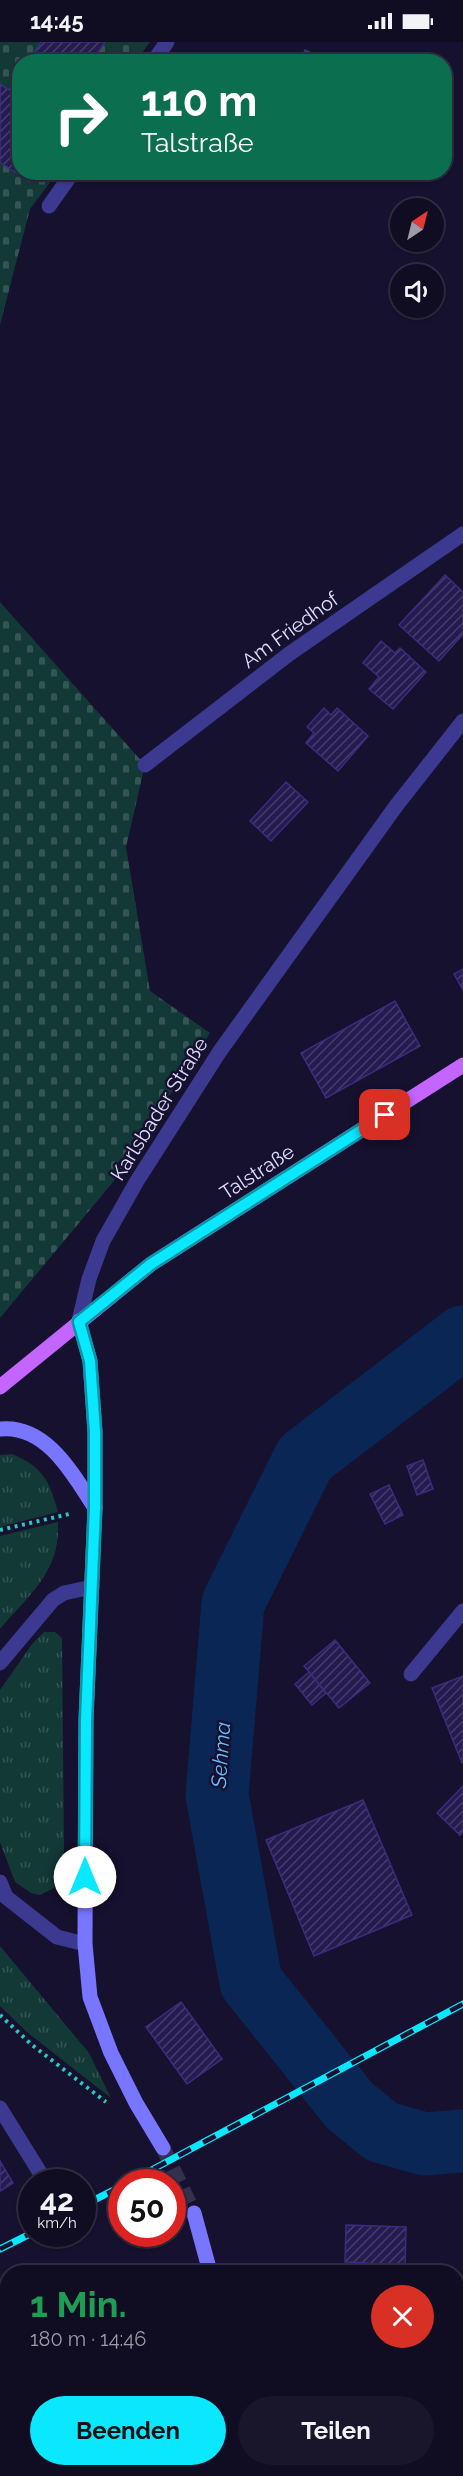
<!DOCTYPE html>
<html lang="de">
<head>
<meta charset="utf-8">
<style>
	:root { --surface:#100d23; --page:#19162b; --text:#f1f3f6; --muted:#9c9ca6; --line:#302d41; --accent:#0ae8ff }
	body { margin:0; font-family:Raleway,sans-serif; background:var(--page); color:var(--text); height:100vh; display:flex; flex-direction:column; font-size:22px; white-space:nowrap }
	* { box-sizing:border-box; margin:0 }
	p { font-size:20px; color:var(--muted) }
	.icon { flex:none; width:33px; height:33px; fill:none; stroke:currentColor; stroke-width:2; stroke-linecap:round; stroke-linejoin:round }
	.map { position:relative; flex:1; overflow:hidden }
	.panel { position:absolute; left:0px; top:2223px; width:464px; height:212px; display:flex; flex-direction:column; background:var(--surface); border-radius:24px 24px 0 0; box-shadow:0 2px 4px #0004,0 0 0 2px var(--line) }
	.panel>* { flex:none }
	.banner { position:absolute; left:12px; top:12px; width:440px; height:126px; border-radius:24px; box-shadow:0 2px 4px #0004,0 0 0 2px var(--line); background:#0b6e4f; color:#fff; overflow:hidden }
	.needle { width:39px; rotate:35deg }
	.tools { position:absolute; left:390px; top:156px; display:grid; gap:12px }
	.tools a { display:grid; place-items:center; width:54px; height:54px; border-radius:50%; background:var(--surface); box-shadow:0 2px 4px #0004,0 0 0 2px var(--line); font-size:30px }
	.speed { position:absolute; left:18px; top:2127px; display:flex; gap:12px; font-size:30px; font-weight:700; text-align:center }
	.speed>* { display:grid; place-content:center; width:78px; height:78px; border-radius:50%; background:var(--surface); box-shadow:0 2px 4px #0004,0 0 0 2px var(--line); line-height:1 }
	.speed small { font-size:15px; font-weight:400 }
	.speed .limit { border:9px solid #d22; background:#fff; color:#111 }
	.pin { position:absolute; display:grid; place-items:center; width:51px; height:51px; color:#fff; margin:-26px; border-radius:12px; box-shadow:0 3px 9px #0006 }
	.me { position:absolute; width:66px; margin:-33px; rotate:0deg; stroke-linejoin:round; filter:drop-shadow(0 0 4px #0008) }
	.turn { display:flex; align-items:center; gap:21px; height:126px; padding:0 30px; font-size:27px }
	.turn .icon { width:78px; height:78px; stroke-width:2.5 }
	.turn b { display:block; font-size:42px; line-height:51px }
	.round { display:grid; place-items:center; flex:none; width:63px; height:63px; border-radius:32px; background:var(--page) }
	.head { display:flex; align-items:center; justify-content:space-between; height:102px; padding:0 30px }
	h1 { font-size:36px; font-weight:700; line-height:45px; color:#1e9e55 }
	.primary-button { display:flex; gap:12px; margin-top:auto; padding:12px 30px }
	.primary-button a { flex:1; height:69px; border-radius:36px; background:var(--accent); color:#111; font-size:24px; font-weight:700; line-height:69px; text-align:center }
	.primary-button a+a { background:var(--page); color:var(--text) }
	.status { display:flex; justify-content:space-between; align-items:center; height:42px; padding:0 30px; background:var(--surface); direction:ltr }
	.status svg { height:16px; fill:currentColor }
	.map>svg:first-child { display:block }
	.grass { fill:url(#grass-tufts) }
	.cemetery { fill:url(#cemetery-stones) }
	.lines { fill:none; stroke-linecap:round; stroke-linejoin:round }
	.river { stroke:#0a2654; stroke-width:63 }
	.building { fill:url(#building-hatch); stroke:#3c2c7e; stroke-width:1.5 }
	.secondary-tunnel { stroke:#34304e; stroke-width:15; stroke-dasharray:15 8; stroke-linecap:butt }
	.path { stroke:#2ac7bc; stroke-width:4; stroke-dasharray:3 4.5; stroke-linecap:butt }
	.lane { stroke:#3c3990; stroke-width:15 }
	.street { stroke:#3c3990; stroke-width:15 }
	.secondary { stroke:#7875ff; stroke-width:15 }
	.primary { stroke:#c465ff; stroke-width:15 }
	.rail-casing { stroke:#0ae8ff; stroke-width:7 }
	.rail { stroke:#15112f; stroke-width:4.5; stroke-dasharray:14; stroke-linecap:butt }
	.route-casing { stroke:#0697a6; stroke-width:15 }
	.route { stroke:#0ae8ff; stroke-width:10 }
	.labels { text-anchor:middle; stroke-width:5; stroke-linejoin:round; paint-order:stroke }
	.street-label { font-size:20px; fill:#e2deff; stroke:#15112f }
	.water-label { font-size:21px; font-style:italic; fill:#6cbcff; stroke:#15112f }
</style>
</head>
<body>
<div class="status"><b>14:45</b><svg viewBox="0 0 49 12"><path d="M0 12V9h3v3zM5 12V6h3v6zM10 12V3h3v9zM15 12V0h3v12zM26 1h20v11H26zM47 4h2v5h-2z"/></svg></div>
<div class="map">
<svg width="463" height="2434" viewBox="0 0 463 2434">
	<defs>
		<pattern id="grass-tufts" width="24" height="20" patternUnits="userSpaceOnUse" patternTransform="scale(1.5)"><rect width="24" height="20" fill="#133937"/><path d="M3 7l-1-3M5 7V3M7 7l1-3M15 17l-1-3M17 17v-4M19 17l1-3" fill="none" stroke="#355555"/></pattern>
		<pattern id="cemetery-stones" width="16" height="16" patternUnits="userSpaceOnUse" patternTransform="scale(1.5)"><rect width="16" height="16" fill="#133937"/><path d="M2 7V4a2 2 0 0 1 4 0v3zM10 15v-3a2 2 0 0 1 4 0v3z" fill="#355555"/></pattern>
		<pattern id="building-hatch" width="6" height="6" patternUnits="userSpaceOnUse" patternTransform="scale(1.5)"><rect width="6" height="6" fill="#261b51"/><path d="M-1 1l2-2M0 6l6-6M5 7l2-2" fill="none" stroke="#453c6b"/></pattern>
	</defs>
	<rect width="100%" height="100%" fill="#15112f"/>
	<g class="grass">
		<path d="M12 1412C43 1425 49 1438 58 1470L0 1485V1413Z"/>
		<path d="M58 1480C61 1529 29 1553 0 1587V1494Z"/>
		<polygon points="44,1590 55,1590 62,1596 64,1807 62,1836 54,1846 40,1853 31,1851 15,1840 0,1800 0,1648 32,1602"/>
		<polygon points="0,1904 89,2011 111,2056 28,1991 0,1964"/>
	</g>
	<g class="cemetery">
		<polygon points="0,0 150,0 136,19 20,20 20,130 57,131 30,167 0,283"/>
		<polygon points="0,560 145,723 126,805 150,949 210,991 113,1140 0,1276"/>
	</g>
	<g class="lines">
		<g class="river">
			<polyline points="463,1295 305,1416 233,1561 217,1753 251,1940 349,2063 382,2090 425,2102 463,2099"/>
			<polyline points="369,2427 408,2434"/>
			<polyline points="210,2434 225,2427"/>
		</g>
	</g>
	<g class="building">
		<polygon points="41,0 105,0 92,20 28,20"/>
		<polygon points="305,8 326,17 324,20 300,20"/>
		<polygon points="20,33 20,130 35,130 29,140 0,120 0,42 9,48"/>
		<polygon points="445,533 463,550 463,592 439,619 399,583"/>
		<polygon points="381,599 395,611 400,606 426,630 393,667 369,647 379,635 363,621"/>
		<polygon points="324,666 331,673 337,666 368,694 338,729 306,701 314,691 307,685"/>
		<polygon points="286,740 308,760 271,799 250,779"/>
		<polygon points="463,927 463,948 454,932"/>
		<polygon points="395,959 420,1004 326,1056 301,1011"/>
		<polygon points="423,1418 433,1447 417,1453 407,1424"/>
		<polygon points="389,1443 403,1473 385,1482 370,1452"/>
		<polygon points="335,1598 370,1641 339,1666 304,1624"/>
		<polygon points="309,1630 326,1651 312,1663 295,1642"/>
		<polygon points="463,1634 463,1720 462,1721 432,1646"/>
		<polygon points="463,1744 463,1789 460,1793 437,1771"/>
		<polygon points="363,1758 412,1873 314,1914 266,1798"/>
		<polygon points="181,1960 222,2017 187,2042 146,1985"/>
		<polygon points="0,2119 13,2141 0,2149"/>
		<polygon points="346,2183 406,2185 405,2230 368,2230 368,2221 345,2220"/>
	</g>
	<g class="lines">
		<polyline class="secondary-tunnel" points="163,2106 194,2171"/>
		<g class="path">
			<polyline points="0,1488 69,1472"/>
			<polyline points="0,1973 32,2003 106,2060"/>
		</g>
		<g class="lane">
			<polyline points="145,723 289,612 463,492"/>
			<polyline points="85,2434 99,2427"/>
		</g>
		<g class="street">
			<polyline points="153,20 167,0"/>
			<polyline points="49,164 73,130"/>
			<polyline points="79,1279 89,1237 103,1199 137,1139 220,1009 396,764 463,679"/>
			<polyline points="0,1621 53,1558 64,1551 92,1545"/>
			<polyline points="411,1632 463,1569"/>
			<polyline points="0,1840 6,1855 57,1895 85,1902"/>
			<polyline points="0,2066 39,2129"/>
		</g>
		<g class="secondary">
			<polyline points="79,1279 90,1319 95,1390 95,1466 86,1678 85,1902 90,1955 111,2011 136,2061 163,2106"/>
			<path d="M0 1387C47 1382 74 1434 95 1466"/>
			<polyline points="194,2171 210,2230"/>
			<polyline points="203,2434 203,2427"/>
		</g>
		<polyline class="primary" points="0,1345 151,1222 463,1023"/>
		<g class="rail-casing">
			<g id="rail">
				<polyline points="129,2140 463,1962"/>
				<polyline points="82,2164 122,2144"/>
				<polyline points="0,2207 32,2191"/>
			</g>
		</g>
		<use href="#rail" class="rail"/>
	</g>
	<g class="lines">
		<g class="route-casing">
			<polyline id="route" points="85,1835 86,1678 95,1466 95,1390 90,1319 79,1280 151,1222 385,1073"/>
		</g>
		<use href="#route" class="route"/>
	</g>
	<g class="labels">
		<g class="street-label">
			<text transform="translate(290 588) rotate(-36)" y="7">Am Friedhof</text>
			<text transform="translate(159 1067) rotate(-58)" y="7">Karlsbader Straße</text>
			<text transform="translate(257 1130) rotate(-33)" y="7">Talstraße</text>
		</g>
		<g class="water-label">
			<text transform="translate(221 1713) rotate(-86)" y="7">Sehma</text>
		</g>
	</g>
</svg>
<div class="tools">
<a><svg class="needle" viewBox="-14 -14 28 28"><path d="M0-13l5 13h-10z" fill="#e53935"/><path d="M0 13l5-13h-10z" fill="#9c9ca6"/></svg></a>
<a><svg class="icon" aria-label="sound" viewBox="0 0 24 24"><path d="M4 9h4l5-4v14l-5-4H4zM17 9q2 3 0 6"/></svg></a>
</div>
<div class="speed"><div>42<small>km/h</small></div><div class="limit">50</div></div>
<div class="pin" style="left:385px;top:1073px;background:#d93025"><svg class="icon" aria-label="arrive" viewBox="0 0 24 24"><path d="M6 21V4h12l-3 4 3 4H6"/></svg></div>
<svg class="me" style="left:85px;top:1835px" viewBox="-20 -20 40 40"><circle r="19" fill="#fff"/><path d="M0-13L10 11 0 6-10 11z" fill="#0ae8ff"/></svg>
<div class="banner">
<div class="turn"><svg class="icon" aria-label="right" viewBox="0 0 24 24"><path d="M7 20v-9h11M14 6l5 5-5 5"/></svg><div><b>110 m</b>Talstraße</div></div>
</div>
<section class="panel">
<div class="head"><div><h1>1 Min.</h1><p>180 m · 14:46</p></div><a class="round" style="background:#d93025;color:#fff"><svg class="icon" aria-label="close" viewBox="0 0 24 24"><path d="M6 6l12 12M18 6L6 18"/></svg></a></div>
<div class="primary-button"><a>Beenden</a><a>Teilen</a></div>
</section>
</div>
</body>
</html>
